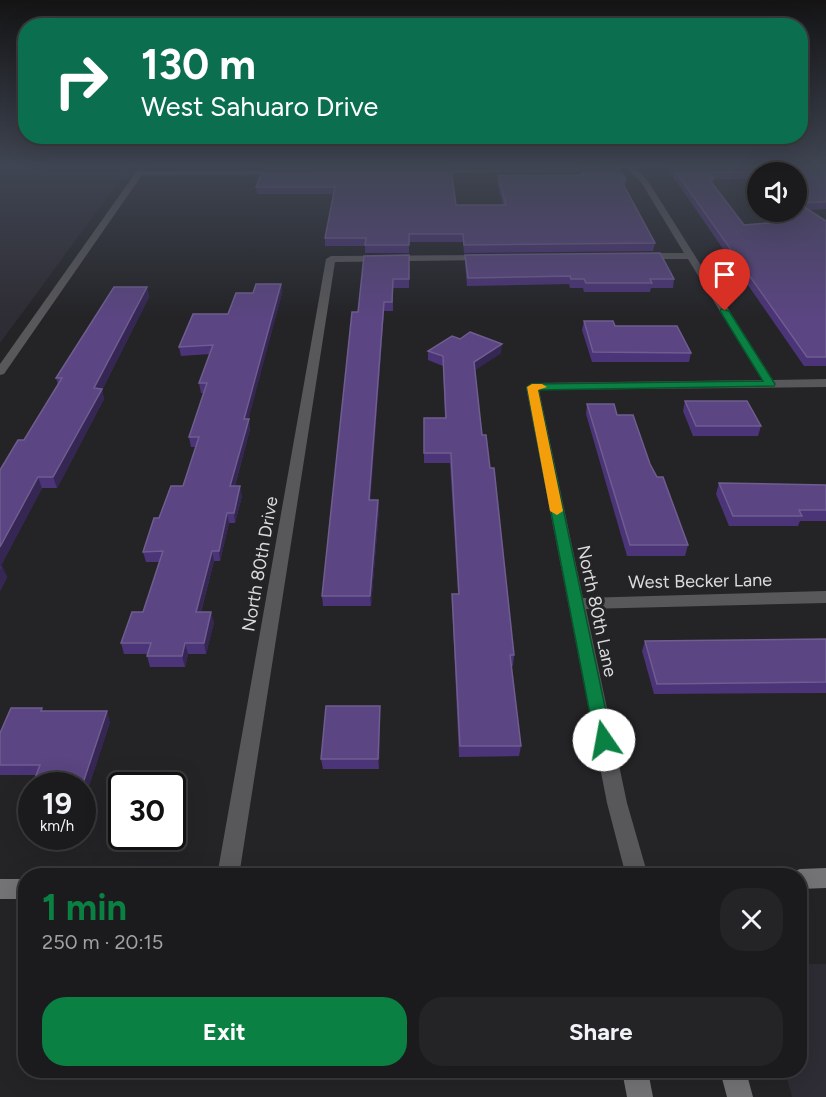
<!DOCTYPE html>
<html lang="en">
<head>
<meta charset="utf-8">
<style>
	:root { --surface:#1b1b1d; --page:#242426; --text:#f1f3f6; --muted:#a0a1a4; --line:#39393b; --accent:#0b8043 }
	body { margin:0; font-family:Figtree,sans-serif; background:var(--page); color:var(--text); height:100vh; display:flex; flex-direction:column; font-size:22px; white-space:nowrap }
	* { box-sizing:border-box; margin:0 }
	p { font-size:20px; color:var(--muted) }
	.icon { flex:none; width:33px; height:33px; fill:none; stroke:currentColor; stroke-width:2; stroke-linecap:round; stroke-linejoin:round }
	.map { position:relative; flex:1; overflow:hidden }
	.panel { position:absolute; left:18px; top:868px; width:789px; height:210px; display:flex; flex-direction:column; background:var(--surface); border-radius:24px; box-shadow:0 6px 24px #0002,0 0 0 2px var(--line) }
	.panel>* { flex:none }
	.top-card { position:absolute; left:18px; top:18px; width:790px; height:126px; border-radius:24px; box-shadow:0 6px 24px #0002,0 0 0 2px var(--line); background:#0b6e4f; color:#fff; overflow:hidden }
	.controls { position:absolute; left:747px; top:162px; display:grid; gap:12px }
	.controls a { display:grid; place-items:center; width:60px; height:60px; border-radius:50%; background:var(--surface); box-shadow:0 6px 24px #0002,0 0 0 2px var(--line); font-size:30px }
	.speed { position:absolute; left:18px; top:772px; display:flex; gap:12px; font-size:30px; font-weight:700; text-align:center }
	.speed>* { display:grid; place-content:center; width:78px; height:78px; border-radius:50%; background:var(--surface); box-shadow:0 6px 24px #0002,0 0 0 2px var(--line); line-height:1 }
	.speed small { font-size:15px; font-weight:400 }
	.speed .limit { border:3px solid #111; border-radius:9px; background:#fff; color:#111 }
	.pin { position:absolute; display:grid; place-items:center; width:51px; height:51px; color:#fff; margin:-62px -26px; border-radius:50% 50% 50% 0; rotate:-45deg; box-shadow:0 0 6px #0007 }
	.pin .icon { rotate:45deg }
	.me { position:absolute; width:66px; margin:-33px; rotate:348deg; stroke-linejoin:round; filter:drop-shadow(0 0 4px #0008) }
	.turn { display:flex; align-items:center; gap:21px; height:126px; padding:0 24px; font-size:27px }
	.turn .icon { width:78px; height:78px; stroke-width:2.5 }
	.turn b { display:block; font-size:42px; line-height:51px }
	.round { display:grid; place-items:center; flex:none; width:63px; height:63px; border-radius:24px; background:var(--page) }
	.summary { display:flex; align-items:center; justify-content:space-between; height:102px; padding:0 24px }
	h1 { font-size:36px; font-weight:700; line-height:45px; color:var(--accent) }
	.action { display:flex; gap:12px; margin-top:auto; padding:12px 24px }
	.action a { flex:1; height:69px; border-radius:24px; background:var(--accent); color:#fff; font-size:24px; font-weight:700; line-height:69px; text-align:center }
	.action a+a { background:var(--page); color:var(--text) }
	.map>svg:first-child { display:block }
	.built { fill:#2e2c34 }
	.lines { fill:none; stroke-linecap:round; stroke-linejoin:round }
	.minor { fill:#585759; fill-rule:evenodd }
	.secondary { fill:#747476; fill-rule:evenodd }
	.wall { fill:#4c3478; fill-rule:evenodd }
	.shaded-wall { fill:#352653 }
	.building { fill:#5b4582; stroke:#6f5d90; stroke-width:1.5; fill-rule:evenodd }
	.route { fill:#0b8043; stroke:#07532c; stroke-width:1.5 }
	.slow { fill:#f59e0b }
	.labels { text-anchor:middle; stroke-width:6; stroke-linejoin:round; paint-order:stroke }
	.street-label { font-size:18px; fill:#dadadc; stroke:#242427 }
</style>
</head>
<body>
<div class="map">
<svg width="826" height="1097" viewBox="0 0 826 1097">
	<rect width="100%" height="100%" fill="#242427"/>
	<g class="built">
		<polygon points="0,165 131,165 0,343"/>
		<polygon points="805,964 826,964 826,1097 792,1097 785,1071 800,1071 800,967"/>
	</g>
	<g class="lines">
		<g class="minor">
			<polygon points="141,165 147,165 145,171 282,170 286,172 282,174 142,175 4,374 0,375 0,364"/>
			<polygon points="619,165 647,165 635,168 648,181 773,380 826,379 826,387 539,390 583,598 826,591 826,603 586,609 627,803 648,876 626,876 607,803 526,387 532,383 762,380 688,259 643,259 638,256 643,253 684,253 641,182 627,168 575,172 432,173 428,171 432,169 575,168"/>
			<polygon points="484,255 487,256 487,260 335,262 239,876 217,876 326,259 331,256"/>
		</g>
		<g class="secondary">
			<polygon points="826,868 826,888 800,889 800,876 791,876 792,872 800,869"/>
			<rect x="0" y="879" width="26" height="20"/>
			<polygon points="622,1071 648,1071 653,1097 627,1097"/>
			<polygon points="720,1071 746,1071 753,1097 727,1097"/>
		</g>
	</g>
	<g class="wall">
		<polygon points="266,165 450,165 450,167 266,168"/>
		<polygon points="576,165 604,165 577,166"/>
		<path d="M665 165H826V209L809 210 826 221V366H804ZM758 172H796V212H782L785 222 744 225 713 184 714 179H758Z"/>
		<polygon points="581,167 626,180 625,187 655,243 653,251 464,253 463,242 409,242 409,253 365,253 365,246 325,246 325,238 333,194 257,194 256,187 263,169 456,205 503,205 497,183 498,175 581,175"/>
		<polygon points="409,255 409,288 393,288 393,311 384,311 370,500 378,500 379,510 371,606 323,606 322,596 358,312"/>
		<polygon points="465,255 674,279 673,288 651,288 650,292 584,292 583,288 570,288 569,284 467,286 465,263"/>
		<polygon points="281,284 282,293 248,419 250,429 235,486 242,496 235,523 229,523 220,561 214,561 201,612 214,622 206,654 188,654 185,667 150,667 147,656 148,654 124,654 121,643 143,612 160,562 146,562 143,552 159,518 183,486 196,447 191,447 189,437 204,393 201,393 199,383 210,354 181,356 179,347 228,314 253,293"/>
		<polygon points="147,287 149,297 102,390 104,399 57,488 42,488 1,565 7,577 0,591 0,470 24,440 58,384 56,378"/>
		<polygon points="584,321 615,326 691,353 689,362 592,362 582,330"/>
		<polygon points="428,351 501,353 475,370 482,435 514,655 513,666 511,666 521,746 519,756 459,757 452,604 452,594 458,594 450,463 424,463 424,418 445,418 443,366 428,360"/>
		<polygon points="685,401 761,426 758,436 693,436 683,411"/>
		<polygon points="587,404 617,415 650,464 688,545 685,556 627,556 586,414"/>
		<polygon points="719,483 826,485 826,521 800,521 798,526 729,526 716,494"/>
		<polygon points="826,639 826,693 654,694 642,651 645,641"/>
		<polygon points="44,711 110,722 84,801 82,801 82,786 36,775 0,775 0,733"/>
		<polygon points="380,716 379,769 323,769 321,759"/>
	</g>
	<g class="shaded-wall">
		<polygon points="281,284 282,293 246,429 244,419"/>
		<polygon points="147,287 149,297 102,390 104,399 57,488 53,477 94,388"/>
		<polygon points="384,302 384,311 370,510 369,500"/>
		<polygon points="502,344 501,353 474,371 474,362"/>
		<polygon points="249,419 250,429 232,496 230,486"/>
		<polygon points="38,477 42,488 0,568 0,547"/>
		<polygon points="240,486 242,496 235,523 234,513"/>
		<polygon points="378,500 379,510 371,606 370,596"/>
		<polygon points="227,513 229,523 220,561 219,551"/>
		<polygon points="212,551 214,561 198,622 196,612"/>
		<polygon points="2,565 7,577 0,591 0,570"/>
		<polygon points="211,612 214,622 206,654 204,643"/>
		<polygon points="185,643 188,654 185,667 182,656"/>
		<polygon points="380,706 380,716 379,769 378,759"/>
		<polygon points="107,711 110,722 84,801 82,797 82,786"/>
	</g>
	<g class="building">
		<polygon points="610,165 617,165 626,180 621,180 655,243 464,245 463,234 409,234 409,245 365,245 366,238 325,238 335,187 256,187 263,169 451,168 456,205 506,205 498,175 583,175 581,167"/>
		<path d="M671 165H826V202L798 203 826 221V357H807ZM708 172H796V212H786L790 221 744 225 709 179H714Z"/>
		<polygon points="660,253 674,279 650,279 652,283 586,283 584,279 571,279 570,276 468,278 465,255"/>
		<polygon points="409,255 409,279 393,279 392,302 384,302 369,500 378,500 370,596 322,596 352,312 358,312 364,256"/>
		<polygon points="256,284 281,284 244,419 249,419 230,486 240,486 234,513 227,513 219,551 212,551 196,612 211,612 204,643 185,643 182,656 147,656 151,643 121,643 132,612 143,612 163,551 143,552 154,518 159,518 171,486 183,486 199,437 189,437 207,383 199,383 213,345 179,347 193,314 228,314 236,293 253,293"/>
		<polygon points="114,287 147,287 94,388 102,389 53,477 38,477 0,547 0,470 18,440 24,440 62,378 56,378"/>
		<polygon points="584,321 613,321 615,326 677,326 691,353 593,352"/>
		<polygon points="470,332 502,344 474,362 482,435 486,435 490,468 494,468 514,655 510,655 521,746 460,746 452,594 459,594 451,453 424,453 424,418 446,418 443,356 428,351 452,336 460,339"/>
		<polygon points="685,401 747,401 761,426 696,426"/>
		<polygon points="587,404 614,404 617,415 633,415 650,464 657,477 663,477 688,545 630,545"/>
		<polygon points="719,483 826,485 826,510 799,510 802,516 733,516"/>
		<polygon points="826,639 826,682 657,684 645,641"/>
		<polygon points="326,706 380,706 378,759 321,759"/>
		<polygon points="11,708 42,708 41,711 107,711 82,786 32,786 40,765 0,765 0,733"/>
	</g>
	<linearGradient id="sky" x2="0" y2="1"><stop stop-color="#141415"/><stop offset="0.52" stop-color="#3f4552"/><stop offset="1" stop-color="#3f4552" stop-opacity="0"/></linearGradient>
	<rect width="826" height="318" fill="url(#sky)"/>
	<polygon class="route" points="721,309 729,311 775,384 774,386 538,390 612,740 610,745 598,745 595,740 527,387 532,384 763,381 720,311"/>
	<polygon class="slow" points="532,384 542,384 547,387 538,390 563,511 557,515 550,511 527,387"/>
	<g class="labels">
		<g class="street-label">
			<text transform="translate(260 564) rotate(-80)" y="6">North 80th Drive</text>
			<text transform="translate(700 581) rotate(-1)" y="6">West Becker Lane</text>
			<text transform="translate(597 611) rotate(78)" y="6">North 80th Lane</text>
		</g>
	</g>
</svg>
<div class="controls">
<a><svg class="icon" aria-label="sound" viewBox="0 0 24 24"><path d="M4 9h4l5-4v14l-5-4H4zM17 9q2 3 0 6"/></svg></a>
</div>
<div class="speed"><div>19<small>km/h</small></div><div class="limit">30</div></div>
<div class="pin" style="left:725px;top:311px;background:#d93025"><svg class="icon" aria-label="arrive" viewBox="0 0 24 24"><path d="M6 21V4h12l-3 4 3 4H6"/></svg></div>
<svg class="me" style="left:604px;top:740px" viewBox="-20 -20 40 40"><circle r="19" fill="#fff"/><path d="M0-13L10 11 0 6-10 11z" fill="#0b8043"/></svg>
<div class="top-card">
<div class="turn"><svg class="icon" aria-label="right" viewBox="0 0 24 24"><path d="M7 20v-9h11M14 6l5 5-5 5"/></svg><div><b>130 m</b>West Sahuaro Drive</div></div>
</div>
<section class="panel">
<div class="summary"><div><h1>1 min</h1><p>250 m · 20:15</p></div><a class="round"><svg class="icon" aria-label="close" viewBox="0 0 24 24"><path d="M6 6l12 12M18 6L6 18"/></svg></a></div>
<div class="action"><a>Exit</a><a>Share</a></div>
</section>
</div>
</body>
</html>
